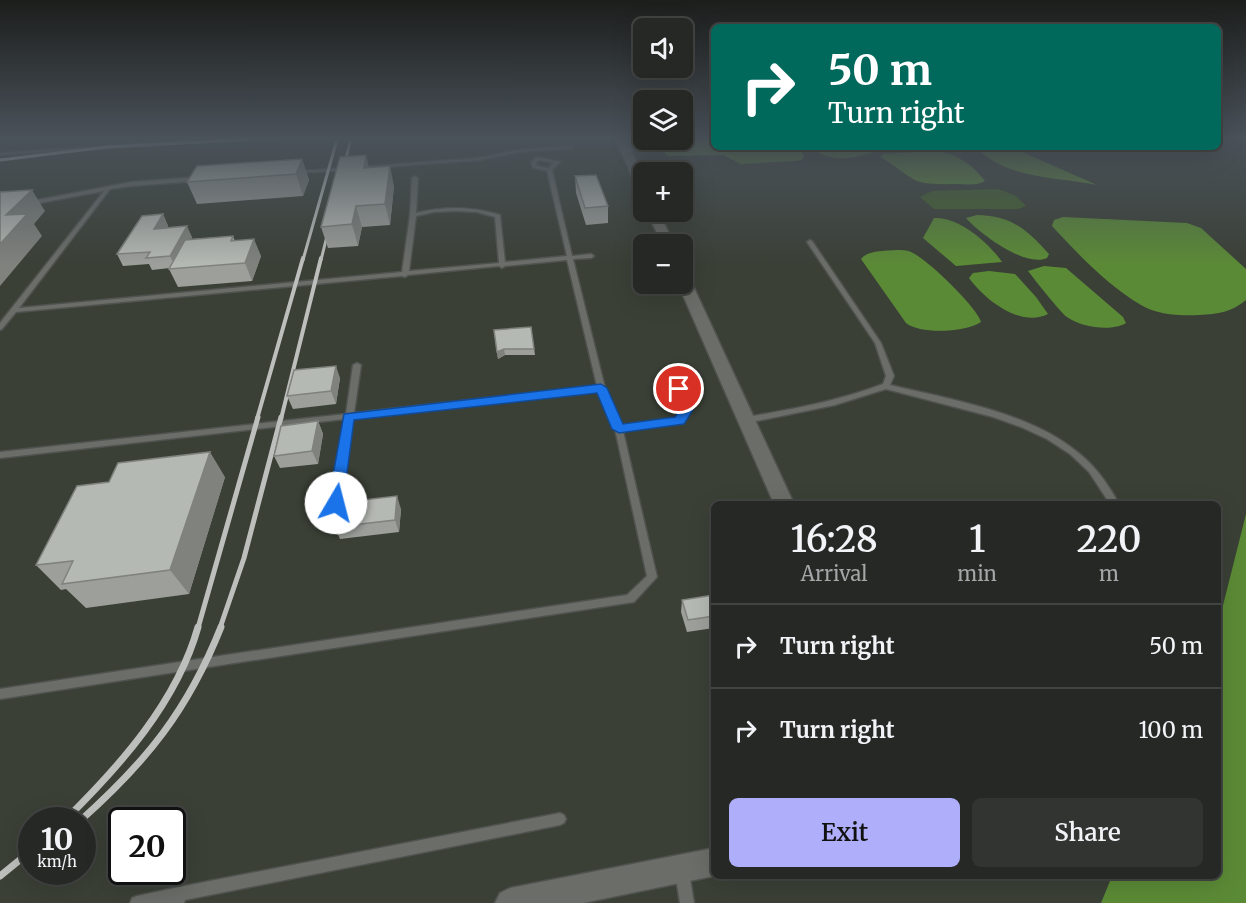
<!DOCTYPE html>
<html lang="en">
<head>
<meta charset="utf-8">
<style>
	:root { --surface:#262826; --page:#323432; --text:#f1f3f6; --muted:#a4a6a7; --line:#424443; --accent:#aeaefa }
	body { margin:0; font-family:Merriweather,serif; background:var(--page); color:var(--text); height:100vh; display:flex; flex-direction:column; font-size:22px; white-space:nowrap }
	* { box-sizing:border-box; margin:0 }
	p { font-size:20px; color:var(--muted) }
	.icon { flex:none; width:33px; height:33px; fill:none; stroke:currentColor; stroke-width:2; stroke-linecap:round; stroke-linejoin:round }
	.map { position:relative; flex:1; overflow:hidden }
	.sheet { position:absolute; left:711px; top:501px; width:510px; height:378px; display:flex; flex-direction:column; background:var(--surface); border-radius:9px; box-shadow:0 6px 24px #0002,0 0 0 2px var(--line) }
	.sheet>* { flex:none }
	.top-card { position:absolute; left:711px; top:24px; width:510px; height:126px; border-radius:9px; box-shadow:0 6px 24px #0002,0 0 0 2px var(--line); background:#00695c; color:#fff; overflow:hidden }
	.buttons { position:absolute; left:633px; top:18px; display:grid; gap:12px }
	.buttons a { display:grid; place-items:center; width:60px; height:60px; border-radius:9px; background:var(--surface); box-shadow:0 6px 24px #0002,0 0 0 2px var(--line); font-size:30px }
	.speed { position:absolute; left:18px; top:807px; display:flex; gap:12px; font-size:30px; font-weight:700; text-align:center }
	.speed>* { display:grid; place-content:center; width:78px; height:78px; border-radius:50%; background:var(--surface); box-shadow:0 6px 24px #0002,0 0 0 2px var(--line); line-height:1 }
	.speed small { font-size:15px; font-weight:400 }
	.speed .limit { border:3px solid #111; border-radius:9px; background:#fff; color:#111 }
	.pin { position:absolute; display:grid; place-items:center; width:51px; height:51px; color:#fff; margin:-26px; border:3px solid #fff; border-radius:50%; box-shadow:0 2px 6px #0007 }
	.me { position:absolute; width:66px; margin:-33px; rotate:8deg; stroke-linejoin:round; filter:drop-shadow(0 0 4px #0008) }
	.turn { display:flex; align-items:center; gap:21px; height:126px; padding:0 18px; font-size:27px }
	.turn .icon { width:78px; height:78px; stroke-width:2.5 }
	.turn b { display:block; font-size:42px; line-height:51px }
	.eta { display:flex; justify-content:space-evenly; align-items:center; height:102px; text-align:center }
	.eta b { font-size:36px; font-weight:600; line-height:42px }
	.button { display:flex; gap:12px; margin-top:auto; padding:12px 18px }
	.button a { flex:1; height:69px; border-radius:9px; background:var(--accent); color:#111; font-size:24px; font-weight:600; line-height:69px; text-align:center }
	.button a+a { background:var(--page); color:var(--text) }
	ul { padding:0; list-style:none }
	li { display:flex; align-items:center; gap:18px; height:84px; padding:0 18px; border-top:2px solid var(--line) }
	li div { flex:1 }
	li b { display:block; font-size:22px }
	li em { font-style:normal }
	.map>svg:first-child { display:block }
	.built { fill:#3a4036; fill-rule:evenodd }
	.green { fill:#43622c }
	.water { fill:#5b8a36 }
	.lines { fill:none; stroke-linecap:round; stroke-linejoin:round }
	.service-casing { stroke:#4f524e; stroke-width:3 }
	.tertiary-casing { stroke:#4f524e; stroke-width:3 }
	.service { fill:#6a6d68; fill-rule:evenodd }
	.tertiary { fill:#6a6d68; fill-rule:evenodd }
	.rail-far3 { stroke:#bdbfbc; stroke-width:3 }
	.rail-far2 { stroke:#bdbfbc; stroke-width:4 }
	.rail-far1 { stroke:#bdbfbc; stroke-width:5 }
	.rail { stroke:#bdbfbc; stroke-width:7 }
	.wall { fill:#9c9f9a }
	.shaded-wall { fill:#7f827d }
	.building { fill:#b5b9b3; stroke:#7f827d; stroke-width:1.5 }
	.route { fill:#1a73e8; stroke:#114b97; stroke-width:1.5 }
</style>
</head>
<body>
<div class="map">
<svg width="1246" height="903" viewBox="0 0 1246 903">
	<rect width="100%" height="100%" fill="#333632"/>
	<path class="built" d="M0 138H714V147H1218V138H1246V514L1218 625V504H714V876H1112L1101 903H0ZM644 172H682V212H644ZM644 244H682V284H644ZM32 820H82V872H32ZM122 820H172V872H122Z"/>
	<polygon class="green" points="998,189 1016,196 1026,206 1018,209 934,209 920,197 932,191"/>
	<g class="water">
		<polygon points="714,138 714,147 799,147 804,156 802,160 794,161 741,164 723,155 667,156 660,146 661,140"/>
		<path d="M813 147H887C865 156 830 167 813 147Z"/>
		<path d="M1011 147 1097 185C1058 177 1006 179 977 148Z"/>
		<path d="M936 151C956 153 973 165 985 181 977 186 967 184 957 184 908 185 919 181 881 157L883 154Z"/>
		<path d="M977 215C1012 216 1026 229 1049 254L1047 258C1026 268 980 234 966 218Z"/>
		<path d="M1063 217 1187 223 1201 228 1246 269V300C1232 312 1218 314 1199 315 1181 316 1157 315 1141 305 1108 286 1077 253 1052 226L1054 220Z"/>
		<path d="M934 218C958 216 989 243 1002 262L956 266 923 238Z"/>
		<path d="M897 250C901 250 907 250 911 252 926 258 977 307 981 322 966 332 921 335 906 323L861 259C868 250 885 251 897 250Z"/>
		<path d="M1044 266 1066 268 1123 317 1126 323C1112 332 1080 327 1067 317 1061 313 1034 279 1028 271Z"/>
		<path d="M989 271 1015 274 1036 297 1048 314C1020 328 984 299 969 278L973 273Z"/>
		<polygon points="1246,514 1246,903 1101,903 1112,876 1218,876 1218,625"/>
	</g>
	<g class="lines">
		<g class="service-casing">
			<g id="service">
				<polygon points="218,138 243,138 241,139 0,155 0,153"/>
				<polygon points="571,146 573,146 573,148 519,152 479,160 360,169 358,168 360,167 479,158 519,150"/>
				<path d="M537 157 560 162 552 170 572 256 591 254 594 256 591 258 573 259 605 388 622 426 677 419 683 410 675 389 679 387 683 389 691 410 682 423 623 431 657 577 634 602 0 699V689L627 595 647 576 615 429 598 391 353 418 340 503 339 505H333L332 503 345 419 0 458V452L346 414 353 365 357 363 361 365 354 413 597 386 567 260 505 266 502 268 499 266 408 275 405 277 402 276 16 312 2 329 0 330V323L104 191 29 205 27 204V202L131 182 197 177 200 179 197 181 131 186 110 189 19 308 402 272 410 215 412 178 415 176 418 178 416 213C445 206 471 206 500 215L505 262 567 256 547 171 533 168 531 162ZM540 160 554 163 548 168 537 166 536 162ZM455 211 477 212 495 217 499 263 409 271 416 216 434 212Z"/>
				<polygon points="347,168 349,169 349,170 297,173 295,172 297,171"/>
				<path d="M810 240 812 241 881 343 894 376 890 385C949 399 1028 412 1076 451 1095 465 1108 484 1119 504H1110L1089 472 1070 454 1047 439 1021 427 993 417 886 389 835 405 747 423 744 422 743 420 747 417C793 409 839 401 883 384L886 376 875 343 807 242Z"/>
				<polygon points="560,813 564,815 566,819 564,823 560,825 185,900 184,903 130,903 132,898 137,896 179,887"/>
				<polygon points="682,865 687,867 689,872 694,903 680,903 675,872 677,867"/>
			</g>
		</g>
		<g class="tertiary-casing">
			<g id="tertiary">
				<polygon points="615,138 625,138 644,177 644,193 638,190"/>
				<polygon points="647,212 659,212 674,244 662,244"/>
				<polygon points="682,273 689,277 794,504 774,504 678,284 682,284"/>
				<polygon points="714,848 714,876 583,903 495,903 500,893 510,888"/>
			</g>
		</g>
		<use href="#service" class="service"/>
		<use href="#tertiary" class="tertiary"/>
		<g class="rail-far3">
			<polyline points="0,160 107,147 275,138"/>
			<polyline points="343,171 350,142"/>
			<polyline points="303,260 336,143"/>
			<polyline points="321,260 330,224"/>
		</g>
		<g class="rail-far2">
			<polyline points="257,419 303,258"/>
			<polyline points="281,419 321,258"/>
		</g>
		<g class="rail-far1">
			<polyline points="198,628 258,417"/>
			<polyline points="220,628 244,558 281,417"/>
		</g>
		<g class="rail">
			<path d="M65 820C120 766 177 702 198 627"/>
			<path d="M81 820C147 761 188 710 221 627"/>
			<polyline points="0,876 32,850"/>
		</g>
	</g>
	<g class="wall">
		<polygon points="302,159 309,180 303,196 197,204 187,182"/>
		<polygon points="369,167 394,186 390,225 362,227 358,246 328,248 321,227"/>
		<polygon points="575,176 608,206 608,223 586,225 576,193"/>
		<polygon points="163,214 168,226 167,227 192,237 191,239 233,236 235,241 261,256 252,281 178,287 169,269 170,268 152,270 149,264 123,266 117,254"/>
		<polygon points="531,327 535,355 505,355 498,359 494,330"/>
		<polygon points="340,378 336,404 293,409 287,396"/>
		<polygon points="318,421 323,434 318,464 280,468 274,456"/>
		<polygon points="225,477 189,594 86,608 66,589 61,590 36,565"/>
		<polygon points="401,509 399,532 340,539 335,527"/>
		<polygon points="714,595 714,628 687,632 681,612 682,600"/>
	</g>
	<g class="shaded-wall">
		<polygon points="366,155 371,175 364,168"/>
		<polygon points="302,159 309,180 303,196 296,174"/>
		<polygon points="390,166 394,186 390,225 385,204"/>
		<polygon points="32,190 45,211 34,224 42,236 0,286 0,244 6,215"/>
		<polygon points="356,206 362,227 358,246 352,224"/>
		<polygon points="163,214 168,226 159,240 154,229"/>
		<polygon points="187,226 192,237 176,268 170,256"/>
		<polygon points="254,239 261,256 252,281 245,263"/>
		<polygon points="504,349 505,355 498,359 497,352"/>
		<polygon points="336,366 340,378 336,404 331,391"/>
		<polygon points="318,421 323,434 318,464 312,451"/>
		<polygon points="210,452 225,477 189,594 170,570"/>
		<polygon points="397,496 401,509 399,532 395,520"/>
	</g>
	<g class="building">
		<polygon points="366,155 364,168 390,166 385,204 356,206 352,224 321,227 340,157"/>
		<polygon points="302,159 296,174 187,182 197,166"/>
		<polygon points="596,175 608,206 585,208 575,176"/>
		<polygon points="32,190 6,215 27,214 0,244 0,192"/>
		<polygon points="163,214 154,229 187,226 170,256 146,258 150,252 117,254 142,216"/>
		<polygon points="233,236 231,241 254,239 245,263 169,269 185,240"/>
		<polygon points="531,327 534,349 504,349 497,352 494,330"/>
		<polygon points="336,366 331,391 287,396 294,370"/>
		<polygon points="318,421 312,451 274,456 281,426"/>
		<polygon points="210,452 170,570 62,584 73,561 36,565 77,486 109,482 118,463"/>
		<polygon points="397,496 395,520 335,527 338,503"/>
		<polygon points="714,595 714,616 688,620 682,600"/>
	</g>
	<linearGradient id="sky" x2="0" y2="1"><stop stop-color="#1c1e1c"/><stop offset="0.52" stop-color="#4a525a"/><stop offset="1" stop-color="#4a525a" stop-opacity="0"/></linearGradient>
	<rect width="1246" height="265" fill="url(#sky)"/>
	<polygon class="route" points="601,384 607,388 623,424 675,417 680,410 673,389 679,385 685,389 693,410 684,424 619,433 612,429 597,393 354,420 343,503 336,509 328,503 344,414"/>
</svg>
<div class="buttons">
<a><svg class="icon" aria-label="sound" viewBox="0 0 24 24"><path d="M4 9h4l5-4v14l-5-4H4zM17 9q2 3 0 6"/></svg></a>
<a><svg class="icon" aria-label="layers" viewBox="0 0 24 24"><path d="M12 4l9 5-9 5-9-5zM3 14l9 5 9-5"/></svg></a>
<a>+</a>
<a>−</a>
</div>
<div class="speed"><div>10<small>km/h</small></div><div class="limit">20</div></div>
<div class="pin" style="left:679px;top:389px;background:#d93025"><svg class="icon" aria-label="arrive" viewBox="0 0 24 24"><path d="M6 21V4h12l-3 4 3 4H6"/></svg></div>
<svg class="me" style="left:336px;top:503px" viewBox="-20 -20 40 40"><circle r="19" fill="#fff"/><path d="M0-13L10 11 0 6-10 11z" fill="#1a73e8"/></svg>
<div class="top-card">
<div class="turn"><svg class="icon" aria-label="right" viewBox="0 0 24 24"><path d="M7 20v-9h11M14 6l5 5-5 5"/></svg><div><b>50 m</b>Turn right</div></div>
</div>
<section class="sheet">
<div class="eta">
<div><b>16:28</b><p>Arrival</p></div>
<div><b>1</b><p>min</p></div>
<div><b>220</b><p>m</p></div>
</div>
<ul>
<li><svg class="icon" aria-label="right" viewBox="0 0 24 24"><path d="M7 20v-9h11M14 6l5 5-5 5"/></svg><div><b>Turn right</b></div><em>50 m</em></li>
<li><svg class="icon" aria-label="right" viewBox="0 0 24 24"><path d="M7 20v-9h11M14 6l5 5-5 5"/></svg><div><b>Turn right</b></div><em>100 m</em></li>
</ul>
<div class="button"><a>Exit</a><a>Share</a></div>
</section>
</div>
</body>
</html>
